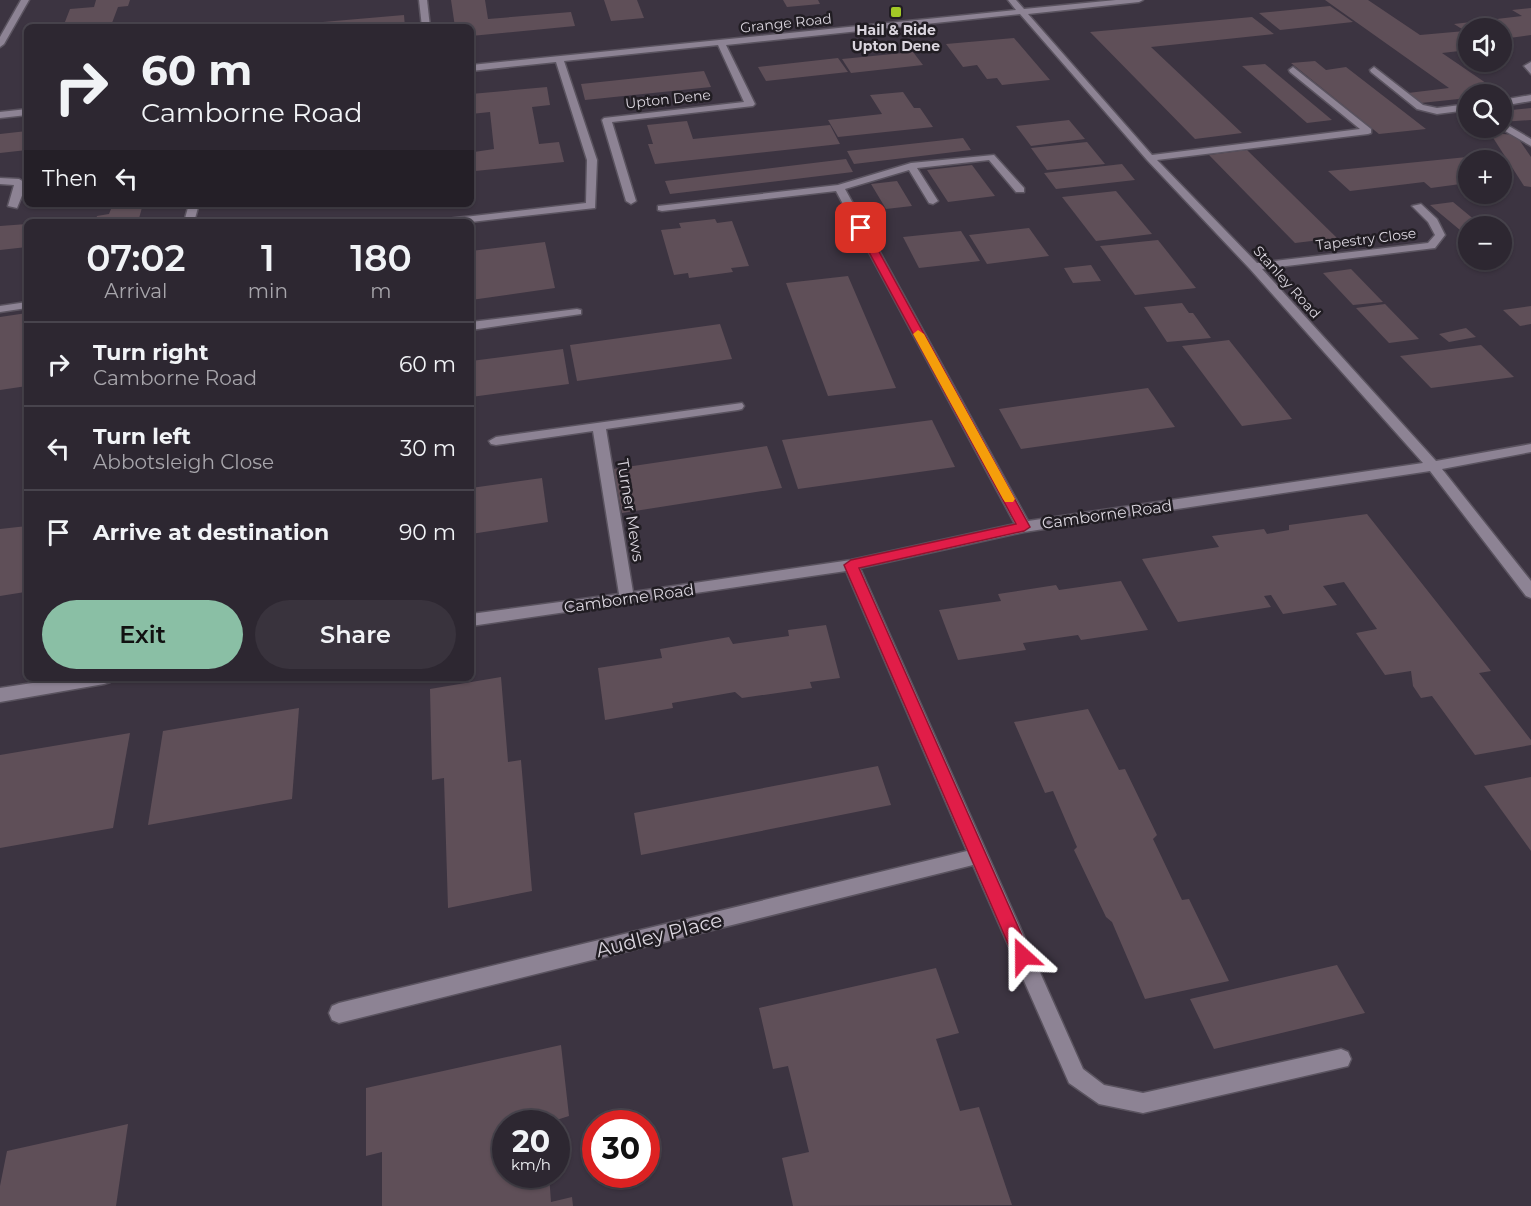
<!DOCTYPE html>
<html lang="en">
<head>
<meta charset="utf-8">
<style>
	:root { --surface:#2d2731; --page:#39333d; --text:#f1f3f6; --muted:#a7a5ab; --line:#48444d; --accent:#8abfa5 }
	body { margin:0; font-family:Montserrat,sans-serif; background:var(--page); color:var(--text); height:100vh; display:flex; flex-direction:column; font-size:22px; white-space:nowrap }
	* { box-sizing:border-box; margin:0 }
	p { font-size:20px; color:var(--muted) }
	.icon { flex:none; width:33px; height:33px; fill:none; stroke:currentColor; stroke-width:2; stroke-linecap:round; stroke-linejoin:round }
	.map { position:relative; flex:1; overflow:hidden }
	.sheet { position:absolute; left:24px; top:219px; width:450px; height:462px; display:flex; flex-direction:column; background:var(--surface); border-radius:9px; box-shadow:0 2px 4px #0004,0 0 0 2px var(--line) }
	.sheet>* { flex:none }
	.guide { position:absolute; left:24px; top:24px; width:450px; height:183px; border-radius:9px; box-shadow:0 2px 4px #0004,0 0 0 2px var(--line); background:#2d2731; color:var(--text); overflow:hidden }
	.fabs { position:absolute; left:1458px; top:18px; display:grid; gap:12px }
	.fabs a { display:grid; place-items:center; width:54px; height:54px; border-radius:50%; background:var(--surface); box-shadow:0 2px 4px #0004,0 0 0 2px var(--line); font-size:30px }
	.speed { position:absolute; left:492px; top:1110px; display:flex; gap:12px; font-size:30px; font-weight:700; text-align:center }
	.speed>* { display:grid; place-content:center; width:78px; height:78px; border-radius:50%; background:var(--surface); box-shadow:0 2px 4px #0004,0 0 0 2px var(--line); line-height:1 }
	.speed small { font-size:15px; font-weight:400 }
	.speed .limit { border:9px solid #d22; background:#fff; color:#111 }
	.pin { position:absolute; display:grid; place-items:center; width:51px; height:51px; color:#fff; margin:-26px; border-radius:12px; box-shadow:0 3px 9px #0006 }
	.me { position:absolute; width:66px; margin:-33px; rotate:336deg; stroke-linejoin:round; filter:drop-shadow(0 0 4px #0008) }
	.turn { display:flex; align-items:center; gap:21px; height:126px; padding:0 18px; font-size:27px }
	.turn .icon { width:78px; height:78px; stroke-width:2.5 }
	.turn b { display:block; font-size:42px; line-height:51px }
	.then { display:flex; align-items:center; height:57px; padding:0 18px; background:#0003; gap:12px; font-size:22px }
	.eta { display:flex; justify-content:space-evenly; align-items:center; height:102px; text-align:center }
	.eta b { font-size:36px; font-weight:600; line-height:42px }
	.primary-button { display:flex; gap:12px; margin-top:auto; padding:12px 18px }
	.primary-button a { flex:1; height:69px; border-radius:36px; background:var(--accent); color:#111; font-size:24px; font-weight:600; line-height:69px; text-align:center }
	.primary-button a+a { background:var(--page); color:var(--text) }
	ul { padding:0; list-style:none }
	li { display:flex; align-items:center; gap:18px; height:84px; padding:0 18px; border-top:2px solid var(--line) }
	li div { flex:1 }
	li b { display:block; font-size:22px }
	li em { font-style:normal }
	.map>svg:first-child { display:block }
	.building { fill:#5f4f58 }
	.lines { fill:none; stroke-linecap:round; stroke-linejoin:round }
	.minor-casing { stroke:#5a535f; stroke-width:3 }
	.minor { fill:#8d8394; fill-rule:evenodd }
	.route { fill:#e11d48; stroke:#92132f; stroke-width:1.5 }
	.slow { fill:#f59e0b }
	.poi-dot { fill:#a3c926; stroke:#211d23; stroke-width:2 }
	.labels { text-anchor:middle; stroke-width:5; stroke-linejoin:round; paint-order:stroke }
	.far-street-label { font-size:14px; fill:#dad5de; stroke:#211d23 }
	.far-poi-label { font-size:14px; font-weight:bold; fill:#dad5de; stroke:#211d23 }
	.street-label { font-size:16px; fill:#dad5de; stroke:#211d23 }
	.near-street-label { font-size:20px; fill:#dad5de; stroke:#211d23 }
</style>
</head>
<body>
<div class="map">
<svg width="1531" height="1206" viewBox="0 0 1531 1206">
	<rect width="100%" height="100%" fill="#3c3441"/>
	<g class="building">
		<polygon points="96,0 130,0 128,6 118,7 112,23 63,27 70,9 94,7"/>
		<polygon points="451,0 485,0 488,19 571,12 575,26 471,36 471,27 455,27"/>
		<polygon points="604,0 637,0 644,18 611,21"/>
		<polygon points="783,0 818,0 820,4 787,7"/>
		<polygon points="1325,0 1368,0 1420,35 1465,31 1454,24 1522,16 1512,10 1531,8 1531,35 1502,39 1502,28 1468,28 1468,50 1442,53 1502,94 1468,94 1468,98 1421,103 1408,93 1449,88"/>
		<polygon points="1330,6 1353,22 1280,30 1259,13"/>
		<polygon points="404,15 405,27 288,27 288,25"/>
		<polygon points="1252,17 1274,34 1151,47 1242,133 1195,139 1090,32"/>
		<polygon points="1014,38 1050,80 1002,85 997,78 987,79 977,65 963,67 946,44"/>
		<polygon points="913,52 923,65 851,73 842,59"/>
		<polygon points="838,58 848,72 766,81 758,67"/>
		<polygon points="1315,61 1326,70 1346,67 1426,129 1379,134 1291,63"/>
		<polygon points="1265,64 1332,120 1307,123 1242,66"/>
		<polygon points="704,71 711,87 585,100 581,84"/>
		<polygon points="547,87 550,105 532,107 539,144 559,142 564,162 475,171 474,152 494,149 490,112 471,114 471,94"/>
		<polygon points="903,92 914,108 920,108 933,127 838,137 828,120 882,114 870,95"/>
		<polygon points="1531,108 1531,120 1502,122 1502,111"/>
		<polygon points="1069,120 1085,139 1031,146 1016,126"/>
		<polygon points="687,121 693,139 830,125 840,144 655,164 648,144 653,144 647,125"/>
		<polygon points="27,131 27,150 0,153 0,134"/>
		<polygon points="1490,133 1516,135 1531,157 1531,187 1524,186"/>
		<polygon points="963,138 971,150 854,164 847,151"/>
		<polygon points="1087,142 1105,164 1047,170 1031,148"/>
		<polygon points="1247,150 1337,238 1295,243 1209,155"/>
		<polygon points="1477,156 1482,160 1468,160 1468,183 1431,188 1424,182 1350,191 1328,171"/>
		<polygon points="846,159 853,172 670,194 665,181"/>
		<polygon points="1122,164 1135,180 1056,189 1044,173"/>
		<polygon points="972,165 995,196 948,202 927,170"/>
		<polygon points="897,181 912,206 886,209 871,184"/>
		<polygon points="1116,191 1152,234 1096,241 1062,197"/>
		<polygon points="1453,202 1482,226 1468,226 1468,235 1466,235 1430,205"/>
		<polygon points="113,204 143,204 138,222 95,222 97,216 109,214"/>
		<polygon points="715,219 717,223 732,221 749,266 731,268 733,272 689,278 688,273 674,275 661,230 681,228 679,223"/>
		<polygon points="27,224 27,247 0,250 0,226"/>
		<polygon points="1029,228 1049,256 987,264 969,235"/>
		<polygon points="961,231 980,261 919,268 903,237"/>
		<polygon points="1158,240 1196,288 1135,295 1100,246"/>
		<polygon points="545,242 555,288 471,300 471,251"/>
		<polygon points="1091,265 1101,281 1073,283 1064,268"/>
		<polygon points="1351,269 1383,302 1353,305 1323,273"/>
		<polygon points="848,276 896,388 828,396 786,283"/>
		<polygon points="1182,303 1189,313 1193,313 1211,338 1167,342 1144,307"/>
		<polygon points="1385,304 1419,339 1389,343 1356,308"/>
		<polygon points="1531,306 1531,324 1520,326 1503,310"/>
		<polygon points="27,313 27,386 0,390 0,317"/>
		<polygon points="720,324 732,359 577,381 570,345"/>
		<polygon points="1466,328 1476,337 1449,342 1439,334"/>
		<polygon points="1229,340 1292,419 1242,426 1182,346"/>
		<polygon points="1481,345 1514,377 1431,388 1400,356"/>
		<polygon points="563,349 569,384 471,397 471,361"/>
		<polygon points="1148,388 1175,427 1021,449 999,409"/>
		<polygon points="932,420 955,467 798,489 782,440"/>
		<polygon points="767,446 782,488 622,513 613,469"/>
		<polygon points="542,478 548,522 471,534 471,488"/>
		<polygon points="1367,514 1491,671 1479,673 1531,740 1531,745 1475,755 1432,696 1421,698 1413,686 1411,671 1385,675 1356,633 1377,629 1344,582 1323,586 1337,605 1283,614 1271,595 1264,596 1271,607 1178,622 1142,559 1219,547 1212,536 1264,529 1267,534 1289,530 1289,525"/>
		<polygon points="27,526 27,586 25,592 0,596 0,529"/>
		<polygon points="1121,581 1148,630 1081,640 1078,635 1023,643 1026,650 958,660 939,610 1001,601 998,594 1056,585 1059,590"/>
		<polygon points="826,625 840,678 810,682 812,688 742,698 735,692 672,703 673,708 605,720 598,668 662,658 660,649 729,637 733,644 789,636 788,630"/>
		<polygon points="501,677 508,762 521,760 532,891 448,908 444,778 432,780 430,689"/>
		<polygon points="299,708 292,799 148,825 163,731"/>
		<polygon points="1088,709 1119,770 1125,769 1157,835 1153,839 1182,900 1189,899 1229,981 1145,999 1112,922 1106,917 1074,850 1077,847 1053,791 1045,793 1014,722"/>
		<polygon points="130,733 113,828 0,848 0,755"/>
		<polygon points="878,766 891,805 641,855 634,813"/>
		<polygon points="1531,777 1531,851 1484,786"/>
		<polygon points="1337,965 1365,1013 1214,1049 1190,999"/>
		<polygon points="936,968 959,1033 936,1039 960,1111 979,1107 1012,1205 793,1206 782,1158 809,1152 788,1066 773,1069 759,1008"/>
		<polygon points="561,1045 569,1116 544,1124 506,1124 506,1174 549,1174 551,1202 572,1197 573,1206 382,1206 382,1152 366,1156 366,1088"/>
		<polygon points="128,1124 116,1206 0,1206 0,1186 7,1151"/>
	</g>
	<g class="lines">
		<g class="minor-casing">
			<g id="minor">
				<polygon points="21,0 29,0 4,44 0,47 0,37"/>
				<polygon points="419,0 427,0 430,27 422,27"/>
				<polygon points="1008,0 1016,0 1024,9 1116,0 1143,0 1139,2 1028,14 1152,155 1360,129 1290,72 1289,70 1293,67 1371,129 1371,133 1368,134 1157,160 1257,263 1428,243 1435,235 1428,222 1412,206 1421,204 1437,219 1445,235 1435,248 1262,269 1436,461 1531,444 1531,452 1442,469 1531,581 1531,598 1526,596 1430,471 1024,532 860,568 1083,1069 1104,1085 1143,1093 1341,1049 1348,1052 1351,1059 1348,1066 1143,1113 1099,1104 1069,1083 973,865 339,1023 332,1020 329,1013 332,1006 339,1003 967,851 846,571 471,626 471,614 619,594 593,431 496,445 491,444 489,441 496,437 742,403 744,406 742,409 738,410 606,429 633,592 851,560 1015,524 836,191 662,211 658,210 658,206 838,185 911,163 994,155 1024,188 1024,192 1016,192 989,160 917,168 938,201 933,204 929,203 909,170 845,189 1028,521 1423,463 1250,269 1147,160 1020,14 726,45 755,104 753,106 612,122 636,201 631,204 626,201 602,120 604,118 744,102 718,45 564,61 597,160 595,208 471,222 442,222 447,219 586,203 587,160 556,62 471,71 471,65 1016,10"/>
				<polygon points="1531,62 1531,74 1524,66"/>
				<polygon points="1374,67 1423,105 1437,108 1468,104 1468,110 1437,114 1417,109 1371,72 1370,70"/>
				<polygon points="1531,95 1531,101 1502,106 1502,100"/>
				<polygon points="27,109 27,115 0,118 0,112"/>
				<polygon points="1502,122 1531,139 1531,146 1500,128 1502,128"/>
				<polygon points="0,178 19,179 24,182 25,188 17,208 8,206 14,185 0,184"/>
				<polygon points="189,204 199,204 194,222 184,222"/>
				<polygon points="27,302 27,308 0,312 0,306"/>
				<polygon points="577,309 581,310 581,314 471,330 471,322"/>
				<polygon points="65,678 112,678 110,682 104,684 0,702 0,688"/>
			</g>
		</g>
		<use href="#minor" class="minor"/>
	</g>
	<polygon class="route" points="857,226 866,228 1030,527 1024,531 859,568 1031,956 1029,962 1023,964 1016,962 844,565 851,560 1016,524 856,228"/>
	<polygon class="slow" points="918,330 924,334 1015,499 1013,502 1005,502 1003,499 913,334"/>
	<rect class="poi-dot" x="890" y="6" width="12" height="12" rx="3"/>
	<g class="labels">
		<g class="far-street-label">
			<text transform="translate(786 23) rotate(-6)" y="5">Grange Road</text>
			<text transform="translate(668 99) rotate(-6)" y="5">Upton Dene</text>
			<text transform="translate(1366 239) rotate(-7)" y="5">Tapestry Close</text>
			<text transform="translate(1287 282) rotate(48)" y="5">Stanley Road</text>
		</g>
		<g class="far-poi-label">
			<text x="896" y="35">Hail &amp; Ride<tspan x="896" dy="16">Upton Dene</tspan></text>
		</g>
		<g class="street-label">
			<text transform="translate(631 510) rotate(81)" y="6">Turner Mews</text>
			<text transform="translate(1107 514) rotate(-8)" y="6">Camborne Road</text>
			<text transform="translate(629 598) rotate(-8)" y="6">Camborne Road</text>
		</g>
		<g class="near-street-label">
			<text transform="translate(659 935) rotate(-14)" y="7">Audley Place</text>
		</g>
	</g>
</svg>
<div class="fabs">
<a><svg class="icon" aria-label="sound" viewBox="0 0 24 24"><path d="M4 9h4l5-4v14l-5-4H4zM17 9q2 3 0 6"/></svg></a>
<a><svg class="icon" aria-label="search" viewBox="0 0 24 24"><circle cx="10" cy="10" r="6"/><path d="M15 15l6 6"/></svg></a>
<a>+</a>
<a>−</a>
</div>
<div class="speed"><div>20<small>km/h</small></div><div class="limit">30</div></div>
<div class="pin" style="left:861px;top:228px;background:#d93025"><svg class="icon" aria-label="arrive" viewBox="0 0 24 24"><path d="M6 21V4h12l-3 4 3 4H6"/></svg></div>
<svg class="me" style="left:1023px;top:956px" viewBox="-20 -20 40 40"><path d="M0-17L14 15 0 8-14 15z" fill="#e11d48" stroke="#fff" stroke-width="4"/></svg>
<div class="guide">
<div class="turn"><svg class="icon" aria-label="right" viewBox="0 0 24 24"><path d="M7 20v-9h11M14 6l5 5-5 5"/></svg><div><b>60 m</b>Camborne Road</div></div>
<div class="then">Then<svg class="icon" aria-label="left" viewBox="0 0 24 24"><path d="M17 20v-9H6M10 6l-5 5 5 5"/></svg></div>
</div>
<section class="sheet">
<div class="eta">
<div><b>07:02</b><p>Arrival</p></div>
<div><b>1</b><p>min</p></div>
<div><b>180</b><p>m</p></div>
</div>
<ul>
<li><svg class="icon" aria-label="right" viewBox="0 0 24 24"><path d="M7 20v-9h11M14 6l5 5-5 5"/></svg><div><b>Turn right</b><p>Camborne Road</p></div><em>60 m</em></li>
<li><svg class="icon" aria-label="left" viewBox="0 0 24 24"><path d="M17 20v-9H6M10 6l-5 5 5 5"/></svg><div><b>Turn left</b><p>Abbotsleigh Close</p></div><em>30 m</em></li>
<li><svg class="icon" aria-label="arrive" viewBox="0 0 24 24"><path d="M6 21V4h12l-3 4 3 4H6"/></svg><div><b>Arrive at destination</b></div><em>90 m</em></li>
</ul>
<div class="primary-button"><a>Exit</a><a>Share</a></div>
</section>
</div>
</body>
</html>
